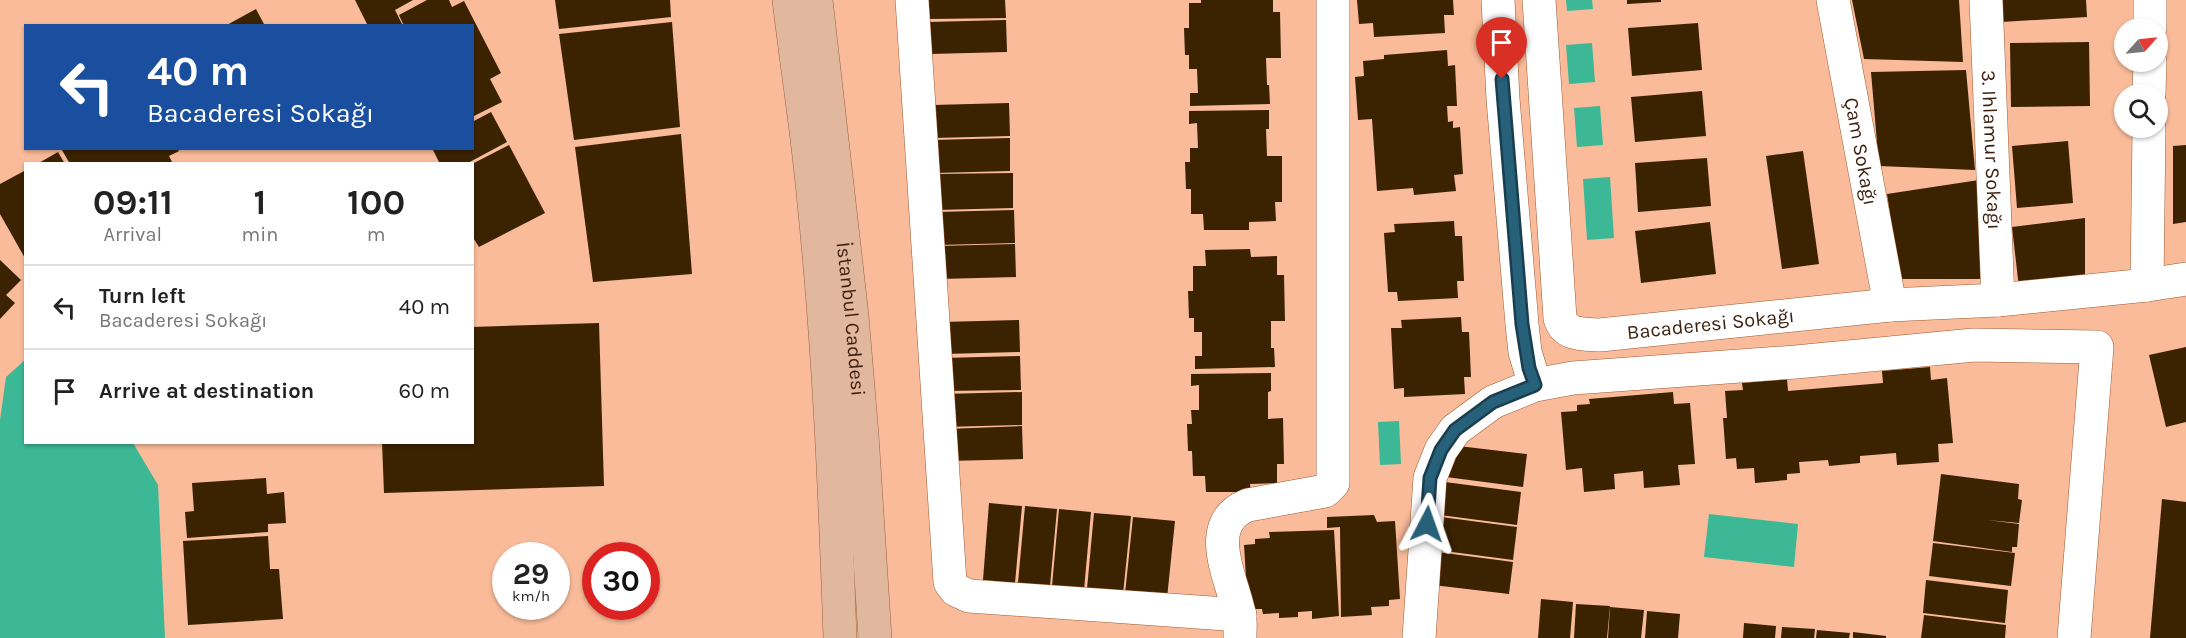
<!DOCTYPE html>
<html lang="en">
<head>
<meta charset="utf-8">
<style>
	:root { --surface:#fff; --page:#f2f2f2; --text:#222; --muted:#767676; --line:#e0e0e0 }
	body { margin:0; font-family:Karla,sans-serif; background:var(--page); color:var(--text); height:100vh; display:flex; flex-direction:column; font-size:22px; white-space:nowrap }
	* { box-sizing:border-box; margin:0 }
	p { font-size:20px; color:var(--muted) }
	.icon { flex:none; width:33px; height:33px; fill:none; stroke:currentColor; stroke-width:2; stroke-linecap:round; stroke-linejoin:round }
	.map { position:relative; flex:1; overflow:hidden }
	.drawer { position:absolute; left:24px; top:162px; width:450px; height:282px; display:flex; flex-direction:column; background:var(--surface); border-radius:0px; box-shadow:0 2px 4px #0004 }
	.drawer>* { flex:none }
	.guide { position:absolute; left:24px; top:24px; width:450px; height:126px; border-radius:0px; box-shadow:0 2px 4px #0004; background:#1a4fa0; color:#fff; overflow:hidden }
	.needle { width:39px; rotate:63deg }
	.buttons { position:absolute; left:2114px; top:18px; display:grid; gap:12px }
	.buttons a { display:grid; place-items:center; width:54px; height:54px; border-radius:50%; background:var(--surface); box-shadow:0 2px 4px #0004; font-size:30px }
	.speed { position:absolute; left:492px; top:542px; display:flex; gap:12px; font-size:30px; font-weight:700; text-align:center }
	.speed>* { display:grid; place-content:center; width:78px; height:78px; border-radius:50%; background:var(--surface); box-shadow:0 2px 4px #0004; line-height:1 }
	.speed small { font-size:15px; font-weight:400 }
	.speed .limit { border:9px solid #d22; background:#fff; color:#111 }
	.pin { position:absolute; display:grid; place-items:center; width:51px; height:51px; color:#fff; margin:-62px -26px; border-radius:50% 50% 50% 0; rotate:-45deg; box-shadow:0 0 6px #0007 }
	.pin .icon { rotate:45deg }
	.me { position:absolute; width:66px; margin:-33px; rotate:4deg; stroke-linejoin:round; filter:drop-shadow(0 0 4px #0008) }
	.turn { display:flex; align-items:center; gap:21px; height:126px; padding:0 24px; font-size:27px }
	.turn .icon { width:78px; height:78px; stroke-width:2.5 }
	.turn b { display:block; font-size:42px; line-height:51px }
	.eta { display:flex; justify-content:space-evenly; align-items:center; height:102px; text-align:center }
	.eta b { font-size:36px; font-weight:700; line-height:42px }
	ul { padding:0; list-style:none }
	li { display:flex; align-items:center; gap:18px; height:84px; padding:0 24px; border-top:2px solid var(--line) }
	li div { flex:1 }
	li b { display:block; font-size:22px }
	li em { font-style:normal }
	.map>svg:first-child { display:block }
	.water { fill:#3cb896 }
	.building { fill:#3b2200 }
	.lines { fill:none; stroke-linecap:round; stroke-linejoin:round }
	.minor-casing { stroke:#9e5a2f; stroke-width:34 }
	.major-casing { stroke:#9a6342; stroke-width:34 }
	.minor { stroke:#fff; stroke-width:33 }
	.major { stroke:#e1b79e; stroke-width:33 }
	.route-casing { stroke:#193e4f; stroke-width:15 }
	.route { stroke:#276079; stroke-width:10 }
	.labels { text-anchor:middle; stroke-width:6; stroke-linejoin:round; paint-order:stroke }
	.street-label { font-size:20px; fill:#3b1f0d; stroke:#fee6d9 }
</style>
</head>
<body>
<div class="map">
<svg width="2186" height="638" viewBox="0 0 2186 638">
	<rect width="100%" height="100%" fill="#f9bb99"/>
	<g class="water">
		<polygon points="1566,0 1592,0 1593,9 1567,11"/>
		<polygon points="1592,43 1595,82 1569,84 1566,45"/>
		<polygon points="1600,106 1603,145 1577,147 1574,108"/>
		<polygon points="1610,177 1614,238 1587,240 1583,179"/>
		<polygon points="25,360 26,442 133,443 158,485 165,638 0,638 0,420 6,377"/>
		<polygon points="1399,421 1401,464 1380,465 1378,422"/>
		<polygon points="1709,514 1798,524 1794,567 1704,557"/>
	</g>
	<g class="building">
		<polygon points="355,0 413,0 395,10 403,26 368,26"/>
		<polygon points="427,0 449,0 452,7 464,1 501,73 490,79 502,102 472,117 472,26 404,26 399,15"/>
		<polygon points="555,0 670,0 671,17 559,29"/>
		<polygon points="927,0 1005,0 1006,18 929,19"/>
		<polygon points="1201,0 1273,0 1273,12 1280,12 1281,58 1266,58 1267,85 1269,85 1270,104 1190,106 1190,93 1198,93 1197,69 1189,69 1189,55 1185,55 1184,28 1189,28 1189,3 1201,3"/>
		<polygon points="1357,0 1453,0 1454,15 1444,15 1445,33 1374,37 1373,23 1359,24"/>
		<polygon points="1627,0 1661,0 1661,2 1627,4"/>
		<polygon points="1852,0 1959,0 1963,62 1864,59"/>
		<polygon points="1999,0 2086,0 2087,17 2001,22"/>
		<polygon points="256,9 265,26 225,26"/>
		<polygon points="1006,20 1007,52 930,54 929,22"/>
		<polygon points="672,22 680,127 574,140 559,34"/>
		<polygon points="1698,23 1702,70 1632,76 1628,28"/>
		<polygon points="2089,42 2090,106 2011,107 2010,43"/>
		<polygon points="1447,50 1448,66 1455,65 1457,106 1447,106 1448,122 1453,121 1453,128 1460,127 1463,174 1454,175 1456,191 1414,195 1413,188 1377,191 1372,119 1358,120 1355,77 1364,76 1363,61 1384,59 1384,55"/>
		<polygon points="1966,70 1975,170 1879,166 1871,72"/>
		<polygon points="1702,91 1706,136 1635,142 1631,97"/>
		<polygon points="1009,103 1010,136 934,138 933,105"/>
		<polygon points="1269,110 1269,129 1266,129 1267,156 1282,156 1282,202 1275,202 1276,221 1249,222 1249,230 1204,230 1203,214 1191,214 1191,189 1186,189 1185,162 1190,162 1190,148 1198,148 1197,123 1189,124 1189,111"/>
		<polygon points="491,112 507,142 466,164 440,164 432,148 472,148 472,122"/>
		<polygon points="681,134 692,274 593,282 575,147"/>
		<polygon points="1010,138 1010,171 934,173 933,140"/>
		<polygon points="2068,141 2073,203 2017,208 2012,146"/>
		<polygon points="509,145 545,213 479,247 472,236 472,164"/>
		<polygon points="2186,145 2186,222 2173,224 2173,146"/>
		<polygon points="64,148 177,148 179,151 169,156 173,164 70,164 62,150"/>
		<polygon points="1803,151 1819,264 1782,269 1766,156"/>
		<polygon points="58,152 65,164 37,164"/>
		<polygon points="1707,158 1711,206 1638,212 1635,163"/>
		<polygon points="26,170 26,260 0,214 0,184"/>
		<polygon points="1013,173 1013,208 936,210 935,174"/>
		<polygon points="1979,180 1987,279 1900,279 1887,194"/>
		<polygon points="1014,210 1015,243 938,245 937,212"/>
		<polygon points="2085,218 2085,283 2019,288 2012,227"/>
		<polygon points="1454,221 1455,236 1462,236 1464,281 1457,281 1458,298 1398,301 1397,292 1388,292 1384,233 1395,232 1394,224"/>
		<polygon points="1710,222 1716,274 1641,283 1635,231"/>
		<polygon points="1015,244 1016,277 939,279 938,246"/>
		<polygon points="1250,249 1251,257 1277,256 1277,275 1284,275 1285,321 1271,321 1271,348 1274,348 1275,367 1195,369 1195,356 1202,356 1202,332 1194,332 1194,318 1189,318 1188,291 1193,291 1193,266 1206,266 1205,250"/>
		<polygon points="0,260 21,280 6,295 15,303 0,319"/>
		<polygon points="1461,317 1462,332 1469,332 1471,377 1464,377 1465,394 1404,397 1404,388 1394,389 1391,328 1402,328 1401,320"/>
		<polygon points="1019,320 1020,352 944,354 942,322"/>
		<polygon points="599,323 604,486 384,493 382,442 472,442 472,327"/>
		<polygon points="2186,347 2186,422 2166,427 2149,355"/>
		<polygon points="1020,356 1021,390 944,391 943,358"/>
		<polygon points="1930,367 1931,380 1947,378 1953,443 1938,444 1939,462 1897,465 1896,453 1860,456 1860,463 1829,466 1828,460 1799,462 1800,473 1787,474 1787,480 1755,483 1754,468 1737,469 1736,458 1726,459 1723,418 1727,418 1725,391 1743,390 1742,383 1787,379 1788,391 1883,383 1882,371"/>
		<polygon points="1271,373 1271,391 1268,392 1268,419 1283,418 1284,464 1277,464 1277,483 1250,484 1251,492 1206,492 1205,476 1193,476 1192,451 1188,451 1187,424 1192,424 1191,410 1199,410 1199,385 1191,386 1191,374"/>
		<polygon points="1022,392 1022,425 945,427 944,394"/>
		<polygon points="1673,392 1674,404 1690,403 1695,464 1678,465 1680,485 1644,488 1643,471 1614,474 1615,489 1584,492 1582,468 1566,470 1561,412 1577,411 1577,405 1590,404 1589,399"/>
		<polygon points="1022,426 1023,459 947,461 946,429"/>
		<polygon points="1450,445 1527,454 1523,487 1446,477"/>
		<polygon points="1941,474 2019,484 2018,499 2022,500 2019,523 1987,520 2019,524 2017,547 2012,547 2012,552 1933,541"/>
		<polygon points="266,478 267,494 284,492 286,523 268,524 268,532 187,538 185,512 194,511 192,483"/>
		<polygon points="1445,482 1521,492 1517,525 1440,515"/>
		<polygon points="2162,499 2186,502 2186,638 2150,638"/>
		<polygon points="989,503 1022,506 1015,583 983,580"/>
		<polygon points="1025,506 1057,509 1050,586 1018,583"/>
		<polygon points="1059,509 1091,512 1084,590 1052,586"/>
		<polygon points="1094,513 1131,516 1123,594 1087,589"/>
		<polygon points="1374,515 1377,522 1395,521 1400,599 1389,600 1389,606 1371,607 1372,615 1341,617 1340,527 1327,528 1327,517"/>
		<polygon points="1133,517 1175,521 1167,598 1125,594"/>
		<polygon points="1441,517 1517,527 1513,560 1437,550"/>
		<polygon points="1334,530 1339,616 1312,619 1312,611 1298,612 1298,617 1279,618 1279,613 1263,614 1262,609 1248,609 1244,545 1255,544 1255,539 1270,538 1269,532"/>
		<polygon points="268,536 270,569 279,569 283,619 188,625 183,541"/>
		<polygon points="1933,543 2015,553 2011,586 1929,576"/>
		<polygon points="1437,552 1513,562 1509,594 1433,585"/>
		<polygon points="1926,580 2008,590 2005,623 1923,613"/>
		<polygon points="1541,599 1573,602 1570,638 1538,638"/>
		<polygon points="1576,604 1610,606 1607,638 1574,638"/>
		<polygon points="1610,607 1644,610 1641,638 1608,638"/>
		<polygon points="1647,611 1680,614 1678,638 1645,638"/>
		<polygon points="1924,615 2006,625 2005,638 1921,638"/>
		<polygon points="1744,623 1776,626 1775,638 1743,638"/>
		<polygon points="1782,627 1815,629 1814,638 1781,638"/>
		<polygon points="1817,630 1850,633 1849,638 1816,638"/>
		<polygon points="1853,632 1886,636 1886,638 1853,638"/>
	</g>
	<g class="lines">
		<g class="minor-casing">
			<g id="minor">
				<polyline points="912,0 950,582 956,590 969,596 1240,615"/>
				<polyline points="1498,0 1503,99 1522,324 1525,352 1535,385"/>
				<path id="s1" d="M1539 0 1560 318C1565 336 1584 334 1600 335L1890 305 1998 300 2147 285 2186 279"/>
				<path id="s2" d="M1833 0 1890 305"/>
				<path id="s3" d="M1986 0 1998 300"/>
				<polyline points="2150,28 2150,0"/>
				<polyline points="2149,94 2150,62"/>
				<polyline points="2147,285 2149,128"/>
				<path d="M1240 636C1240 629 1241 620 1239 613 1232 578 1201 524 1248 505L1325 491 1333 483V0"/>
				<polyline points="1419,638 1430,478 1441,450 1455,430 1493,402 1535,385 1573,378 1796,362 1974,345 2097,347 2074,638"/>
			</g>
		</g>
		<g class="major-casing">
			<g id="major">
				<path d="M789 0C797 68 808 135 814 203 829 348 835 493 840 638"/>
				<path id="s4" d="M816 0 852 316 862 435 875 638"/>
			</g>
		</g>
		<use href="#minor" class="minor"/>
		<use href="#major" class="major"/>
	</g>
	<g class="lines">
		<g class="route-casing">
			<polyline id="route" points="1427,524 1430,478 1441,450 1455,430 1493,402 1535,385 1529,368 1522,324 1502,79"/>
		</g>
		<use href="#route" class="route"/>
	</g>
	<g class="labels">
		<g class="street-label">
			<text dy="7" stroke="none"><textPath href="#s3" startOffset="150">3. Ihlamur Sokağı</textPath></text>
			<text dy="7" stroke="none"><textPath href="#s2" startOffset="154">Çam Sokağı</textPath></text>
			<text dy="7" stroke="none"><textPath href="#s4" startOffset="321">İstanbul Caddesi</textPath></text>
			<text dy="7" stroke="none"><textPath href="#s1" startOffset="477">Bacaderesi Sokağı</textPath></text>
		</g>
	</g>
</svg>
<div class="buttons">
<a><svg class="needle" viewBox="-14 -14 28 28"><path d="M0-13l5 13h-10z" fill="#e53935"/><path d="M0 13l5-13h-10z" fill="#767676"/></svg></a>
<a><svg class="icon" aria-label="search" viewBox="0 0 24 24"><circle cx="10" cy="10" r="6"/><path d="M15 15l6 6"/></svg></a>
</div>
<div class="speed"><div>29<small>km/h</small></div><div class="limit">30</div></div>
<div class="pin" style="left:1502px;top:79px;background:#d93025"><svg class="icon" aria-label="arrive" viewBox="0 0 24 24"><path d="M6 21V4h12l-3 4 3 4H6"/></svg></div>
<svg class="me" style="left:1427px;top:524px" viewBox="-20 -20 40 40"><path d="M0-17L14 15 0 8-14 15z" fill="#276079" stroke="#fff" stroke-width="4"/></svg>
<div class="guide">
<div class="turn"><svg class="icon" aria-label="left" viewBox="0 0 24 24"><path d="M17 20v-9H6M10 6l-5 5 5 5"/></svg><div><b>40 m</b>Bacaderesi Sokağı</div></div>
</div>
<section class="drawer">
<div class="eta">
<div><b>09:11</b><p>Arrival</p></div>
<div><b>1</b><p>min</p></div>
<div><b>100</b><p>m</p></div>
</div>
<ul>
<li><svg class="icon" aria-label="left" viewBox="0 0 24 24"><path d="M17 20v-9H6M10 6l-5 5 5 5"/></svg><div><b>Turn left</b><p>Bacaderesi Sokağı</p></div><em>40 m</em></li>
<li><svg class="icon" aria-label="arrive" viewBox="0 0 24 24"><path d="M6 21V4h12l-3 4 3 4H6"/></svg><div><b>Arrive at destination</b></div><em>60 m</em></li>
</ul>
</section>
</div>
</body>
</html>
